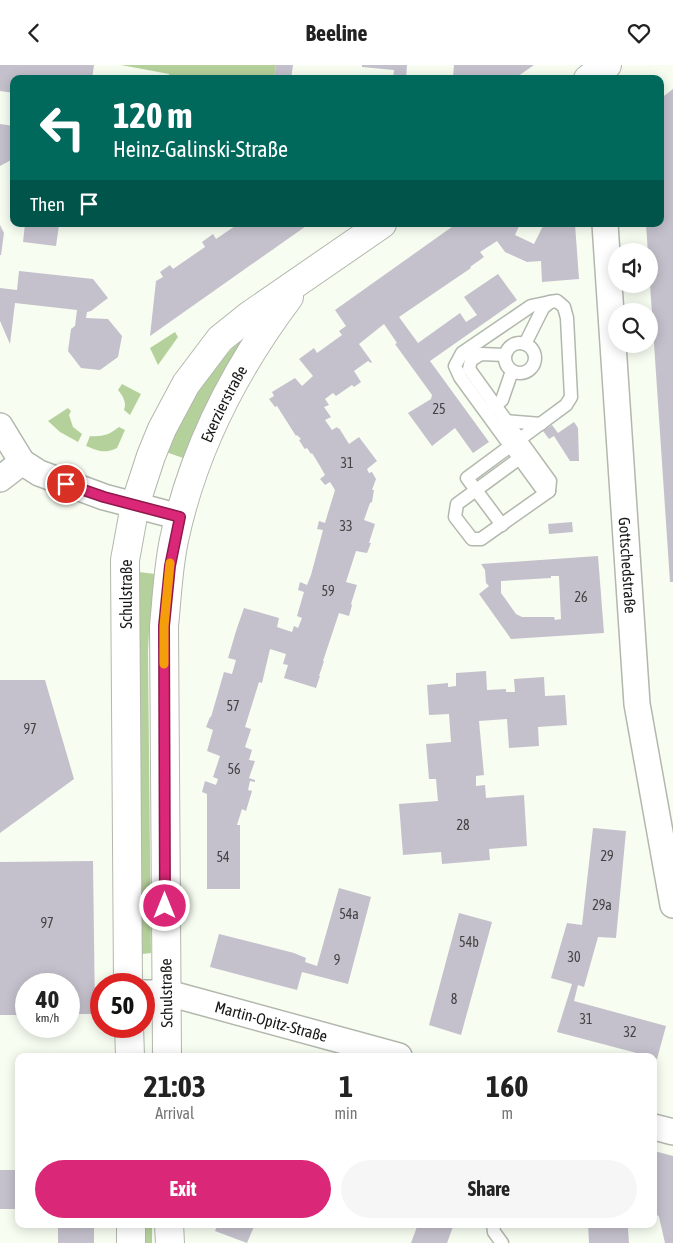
<!DOCTYPE html>
<html lang="en">
<head>
<meta charset="utf-8">
<style>
	:root { --surface:#fff; --page:#f6f6f6; --text:#222; --muted:#767676; --accent:#db2777 }
	body { margin:0; font-family:"Asap Condensed",sans-serif; background:var(--page); color:var(--text); height:100vh; display:flex; flex-direction:column; font-size:19px; white-space:nowrap }
	* { box-sizing:border-box; margin:0 }
	p { font-size:16px; color:var(--muted) }
	.icon { flex:none; width:28px; height:28px; fill:none; stroke:currentColor; stroke-width:2; stroke-linecap:round; stroke-linejoin:round }
	.map { position:relative; flex:1; overflow:hidden }
	.panel { position:absolute; left:15px; top:988px; width:642px; height:175px; display:flex; flex-direction:column; background:var(--surface); border-radius:10px; box-shadow:0 2px 12px #0003 }
	.panel>* { flex:none }
	.guide { position:absolute; left:10px; top:10px; width:654px; height:152px; border-radius:10px; box-shadow:0 2px 12px #0003; background:#00695c; color:#fff; overflow:hidden }
	.tools { position:absolute; left:608px; top:178px; display:grid; gap:10px }
	.tools a { display:grid; place-items:center; width:50px; height:50px; border-radius:50%; background:var(--surface); box-shadow:0 2px 12px #0003; font-size:25px }
	.speed { position:absolute; left:15px; top:908px; display:flex; gap:10px; font-size:25px; font-weight:700; text-align:center }
	.speed>* { display:grid; place-content:center; width:65px; height:65px; border-radius:50%; background:var(--surface); box-shadow:0 2px 12px #0003; line-height:1 }
	.speed small { font-size:12px; font-weight:400 }
	.speed .limit { border:8px solid #d22; background:#fff; color:#111 }
	.pin { position:absolute; display:grid; place-items:center; width:42px; height:42px; color:#fff; margin:-21px; border:2px solid #fff; border-radius:50%; box-shadow:0 1px 5px #0007 }
	.me { position:absolute; width:55px; margin:-28px; rotate:0deg; stroke-linejoin:round; filter:drop-shadow(0 0 4px #0008) }
	.turn { display:flex; align-items:center; gap:18px; height:105px; padding:0 20px; font-size:22px }
	.turn .icon { width:65px; height:65px; stroke-width:2.5 }
	.turn b { display:block; font-size:35px; line-height:42px }
	.then { display:flex; align-items:center; height:48px; padding:0 20px; background:#0003; gap:10px; font-size:19px }
	.eta { display:flex; justify-content:space-evenly; align-items:center; height:85px; text-align:center }
	.eta b { font-size:30px; font-weight:700; line-height:35px }
	.action { display:flex; gap:10px; margin-top:auto; padding:10px 20px }
	.action a { flex:1; height:58px; border-radius:30px; background:var(--accent); color:#fff; font-size:20px; font-weight:700; line-height:58px; text-align:center }
	.action a+a { background:var(--page); color:var(--text) }
	header { display:flex; justify-content:space-between; align-items:center; height:65px; padding:0 20px; background:var(--surface); font-size:22px; font-weight:700 }
	.map>svg:first-child { display:block }
	.green { fill:#b5d19b }
	.building { fill:#c4c1cc; fill-rule:evenodd }
	.lines { fill:none; stroke-linecap:round; stroke-linejoin:round }
	.service-casing { stroke:#b2b8ad; stroke-width:15 }
	.minor-casing { stroke:#b2b8ad; stroke-width:28 }
	.secondary-casing { stroke:#b2b8ad; stroke-width:30 }
	.service { stroke:#fff; stroke-width:12 }
	.minor { stroke:#fff; stroke-width:25 }
	.secondary { stroke:#fff; stroke-width:28 }
	.route-casing { stroke:#8e194d; stroke-width:12 }
	.route { stroke:#db2777; stroke-width:9 }
	.slow { stroke:#f59e0b; stroke-width:9 }
	.labels { text-anchor:middle; stroke-width:5; stroke-linejoin:round; paint-order:stroke }
	.number-label { font-size:14px; fill:#424343 }
	.street-label { font-size:16px; fill:#161915; stroke:#fff }
</style>
</head>
<body>
<header><svg class="icon" aria-label="back" viewBox="0 0 24 24"><path d="M15 5l-7 7 7 7"/></svg>Beeline<svg class="icon" aria-label="heart" viewBox="0 0 24 24"><path d="M12 20l-8-8c-3-5 5-10 8-4 3-6 11-1 8 4z"/></svg></header>
<div class="map">
<svg width="673" height="1178" viewBox="0 0 673 1178">
	<rect width="100%" height="100%" fill="#f7fdf1"/>
	<g class="green">
		<polygon points="121,0 276,0 274,14 169,14 169,9"/>
		<path d="M252 263C226 305 200 347 183 393L166 387 195 331 220 296Z"/>
		<polygon points="175,267 178,272 158,300 150,283"/>
		<path d="M122 319 141 329 130 350 124 345C127 338 123 331 118 325Z"/>
		<polygon points="68,343 71,346 69,350 73,362 82,369 78,377 60,367 48,356"/>
		<path d="M119 362 125 365 117 383C105 389 98 386 86 381L90 371C102 372 109 370 119 362Z"/>
		<polygon points="139,507 155,509 149,567 148,586 151,888 142,889"/>
		<rect x="145" y="1159" width="7" height="19"/>
	</g>
	<g class="building">
		<polygon points="0,0 94,0 92,14 14,14 14,28 0,26"/>
		<polygon points="276,0 293,0 291,14 274,14"/>
		<polygon points="362,0 407,0 406,14 393,14 394,5 362,2"/>
		<polygon points="454,0 534,0 514,14 445,14 445,11 453,12"/>
		<polygon points="673,24 673,517 670,517 646,159 660,159 660,34"/>
		<polygon points="0,59 14,61 13,94 0,101"/>
		<polygon points="25,159 59,160 56,181 23,177"/>
		<polygon points="238,159 255,161 256,159 309,159 150,271 156,216 163,212 160,207 170,200 173,204 205,182 202,177 213,169 216,174"/>
		<polygon points="456,159 520,159 515,170 534,179 544,159 575,159 579,214 542,217 541,196 527,197 505,187 497,176 480,187 484,192 470,202 471,203 399,252 418,278 460,248 466,257 477,250 464,232 498,209 517,235 430,296 489,377 473,388 455,363 432,381 408,348 431,334 432,330 395,279 397,278 384,259 359,279 372,297 371,298 368,296 354,306 361,317 354,322 352,320 336,331 333,328 325,334 329,340 324,342 331,352 325,355 332,365 337,362 338,364 339,363 349,379 359,372 377,396 367,404 369,408 372,407 376,414 372,425 374,425 372,437 370,438 364,455 375,459 369,478 371,478 367,488 356,486 346,517 357,520 351,539 352,540 349,551 339,548 323,596 324,596 319,611 320,611 316,623 284,613 288,600 283,599 286,589 270,584 262,618 259,617 245,662 251,664 245,682 252,685 249,695 255,696 249,713 255,715 255,717 250,716 248,725 252,726 246,746 242,744 237,760 240,760 240,824 207,824 207,729 202,727 205,716 216,720 218,714 213,712 220,691 207,686 213,665 206,662 210,652 211,652 224,607 232,609 236,595 228,593 237,563 244,543 279,553 277,562 292,567 294,561 298,563 302,553 297,551 304,527 298,525 300,517 307,520 311,510 323,465 317,464 319,456 325,458 335,425 330,417 325,420 320,414 325,410 320,401 312,388 311,389 307,383 305,384 304,383 299,375 301,374 297,370 296,371 277,341 275,342 269,334 274,331 272,327 295,313 302,321 313,311 299,294 314,283 317,288 342,270 339,266 346,261 335,245"/>
		<polygon points="0,160 4,168 1,190 0,190"/>
		<polygon points="19,206 93,214 108,233 91,246 87,247 86,253 108,254 122,271 118,292 100,305 81,303 68,286 71,264 75,261 77,245 15,238 10,279 0,256 0,223 17,225"/>
		<polygon points="574,357 578,363 579,396 570,396 554,371 549,374 543,366 552,360 558,368"/>
		<polygon points="572,457 573,467 549,469 548,459"/>
		<path d="M598 491 604 568 511 574 479 529 489 521 486 518 485 505 481 499ZM551 511H559L561 554 555 555 554 552H522L516 549 501 528V516L551 513Z"/>
		<polygon points="486,606 487,625 506,624 506,627 515,627 514,614 544,612 545,631 565,630 567,660 538,662 539,681 509,683 507,654 479,656 484,710 476,711 476,721 485,720 486,733 524,730 527,781 489,784 490,795 442,799 441,787 403,790 399,739 438,736 436,714 429,714 426,679 451,677 449,649 429,650 427,620 448,618 448,622 456,621 456,608"/>
		<polygon points="0,615 45,615 74,714 0,768"/>
		<polygon points="593,763 626,766 616,873 598,872 584,922 578,920 574,936 666,961 657,994 654,993 654,991 648,991 557,967 572,919 551,913 567,858 582,860"/>
		<polygon points="93,796 95,949 69,949 69,919 26,919 26,950 0,950 0,797"/>
		<polygon points="339,823 371,832 348,919 302,907 297,925 210,902 219,869 294,888 306,893 305,897 317,901"/>
		<polygon points="459,848 492,857 461,970 429,960"/>
		<polygon points="654,1086 673,1091 673,1178 665,1178 659,1152 655,1147"/>
		<rect x="0" y="1105" width="19" height="39"/>
		<rect x="58" y="1159" width="36" height="19"/>
		<polygon points="218,1159 255,1159 247,1178 215,1166"/>
		<polygon points="418,1159 454,1159 447,1178 411,1178"/>
		<polygon points="588,1159 610,1159 610,1163 628,1163 629,1178 589,1178"/>
	</g>
	<g class="lines">
		<g class="service-casing">
			<g id="service">
				<circle cx="520" cy="293" r="15"/>
				<polyline points="505,290 481,289 471,295 469,304 550,416 549,426 481,474 472,474 455,452 457,439 528,387"/>
				<polyline points="489,345 502,335 512,306"/>
				<polyline points="506,356 541,359"/>
				<polyline points="549,426 541,423 460,312 455,301 462,288 531,241 550,237"/>
				<polyline points="502,460 467,413 566,340 571,332 567,253 564,242 557,236 550,237 543,243 525,279"/>
				<polyline points="493,1159 494,1167 502,1178"/>
			</g>
		</g>
		<g class="minor-casing">
			<g id="minor">
				<path id="s1" d="M605 159 637 639 673 840"/>
				<polyline points="0,361 22,397 39,408 104,432 180,452"/>
				<polyline points="0,414 22,397"/>
				<path id="s2" d="M144 928H168L399 991"/>
				<polyline points="654,1062 673,1067"/>
			</g>
		</g>
		<g class="secondary-casing">
			<g id="secondary">
				<polyline points="588,14 607,0"/>
				<polyline points="128,919 125,495 135,440 151,391 162,364 186,319 220,274 250,250 382,159"/>
				<polyline points="129,961 130,991"/>
				<path id="s3" d="M167 991 164 561C167 532 168 503 174 475 193 386 235 304 289 232"/>
				<polyline points="131,1159 131,1178"/>
				<polyline points="169,1159 170,1178"/>
			</g>
		</g>
		<use href="#service" class="service"/>
		<use href="#minor" class="minor"/>
		<use href="#secondary" class="secondary"/>
	</g>
	<g class="lines">
		<g class="route-casing">
			<polyline id="route" points="66,419 104,432 180,452 170,501 164,561 165,841"/>
		</g>
		<use href="#route" class="route"/>
		<polyline class="slow" points="164,599 164,561 170,498"/>
	</g>
	<g class="labels">
		<g class="number-label">
			<text x="439" y="349">25</text>
			<text x="347" y="403">31</text>
			<text x="346" y="466">33</text>
			<text x="328" y="531">59</text>
			<text x="581" y="537">26</text>
			<text x="233" y="646">57</text>
			<text x="30" y="669">97</text>
			<text x="234" y="709">56</text>
			<text x="463" y="765">28</text>
			<text x="607" y="796">29</text>
			<text x="223" y="797">54</text>
			<text x="602" y="845">29a</text>
			<text x="349" y="854">54a</text>
			<text x="47" y="863">97</text>
			<text x="469" y="882">54b</text>
			<text x="574" y="897">30</text>
			<text x="337" y="900">9</text>
			<text x="454" y="939">8</text>
			<text x="586" y="959">31</text>
			<text x="630" y="972">32</text>
		</g>
		<g class="street-label">
			<text dy="6" stroke="none"><textPath href="#s3" startOffset="662">Exerzierstraße</textPath></text>
			<text dy="6" stroke="none"><textPath href="#s1" startOffset="342">Gottschedstraße</textPath></text>
			<text transform="translate(126 529) rotate(-90)" y="6">Schulstraße</text>
			<text transform="translate(166 928) rotate(-91)" y="6">Schulstraße</text>
			<text dy="6" stroke="none"><textPath href="#s2" startOffset="131">Martin-Opitz-Straße</textPath></text>
		</g>
	</g>
</svg>
<div class="tools">
<a><svg class="icon" aria-label="sound" viewBox="0 0 24 24"><path d="M4 9h4l5-4v14l-5-4H4zM17 9q2 3 0 6"/></svg></a>
<a><svg class="icon" aria-label="search" viewBox="0 0 24 24"><circle cx="10" cy="10" r="6"/><path d="M15 15l6 6"/></svg></a>
</div>
<div class="speed"><div>40<small>km/h</small></div><div class="limit">50</div></div>
<div class="pin" style="left:66px;top:419px;background:#d93025"><svg class="icon" aria-label="arrive" viewBox="0 0 24 24"><path d="M6 21V4h12l-3 4 3 4H6"/></svg></div>
<svg class="me" style="left:165px;top:841px" viewBox="-20 -20 40 40"><circle r="17" fill="#db2777" stroke="#fff" stroke-width="3"/><path d="M0-11L8 9 0 5-8 9z" fill="#fff"/></svg>
<div class="guide">
<div class="turn"><svg class="icon" aria-label="left" viewBox="0 0 24 24"><path d="M17 20v-9H6M10 6l-5 5 5 5"/></svg><div><b>120 m</b>Heinz-Galinski-Straße</div></div>
<div class="then">Then<svg class="icon" aria-label="arrive" viewBox="0 0 24 24"><path d="M6 21V4h12l-3 4 3 4H6"/></svg></div>
</div>
<section class="panel">
<div class="eta">
<div><b>21:03</b><p>Arrival</p></div>
<div><b>1</b><p>min</p></div>
<div><b>160</b><p>m</p></div>
</div>
<div class="action"><a>Exit</a><a>Share</a></div>
</section>
</div>
</body>
</html>
